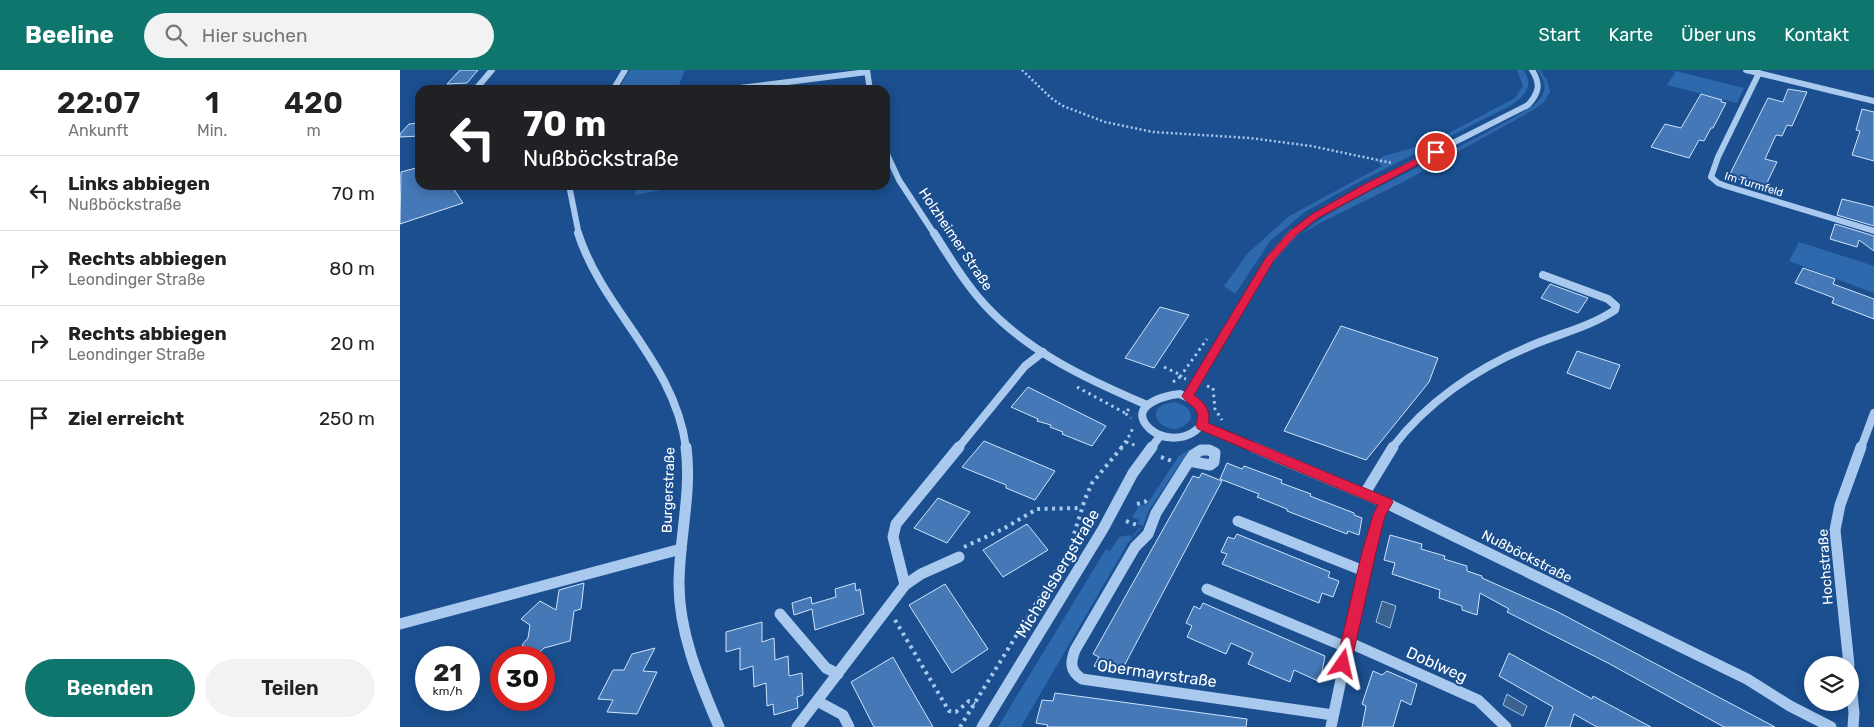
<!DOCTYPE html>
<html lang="de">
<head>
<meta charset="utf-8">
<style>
	:root { --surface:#fff; --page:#f2f2f2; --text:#222; --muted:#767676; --line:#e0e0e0; --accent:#0f766e }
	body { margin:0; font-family:Rubik,sans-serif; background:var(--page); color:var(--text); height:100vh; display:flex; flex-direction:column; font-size:19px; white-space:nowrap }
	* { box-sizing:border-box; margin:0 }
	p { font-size:16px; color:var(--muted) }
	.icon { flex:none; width:28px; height:28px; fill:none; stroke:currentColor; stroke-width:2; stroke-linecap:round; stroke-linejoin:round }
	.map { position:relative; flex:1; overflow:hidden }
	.sheet { display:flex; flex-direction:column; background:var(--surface); width:400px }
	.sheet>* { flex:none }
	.banner { position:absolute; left:15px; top:15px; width:475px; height:105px; border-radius:15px; box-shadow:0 2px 12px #0003; background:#202124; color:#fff; overflow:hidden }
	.tools { position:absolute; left:1404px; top:586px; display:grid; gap:10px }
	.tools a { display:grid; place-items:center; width:55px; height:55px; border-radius:50%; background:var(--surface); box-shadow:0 2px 12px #0003; font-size:25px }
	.speed { position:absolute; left:15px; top:576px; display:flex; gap:10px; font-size:25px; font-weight:700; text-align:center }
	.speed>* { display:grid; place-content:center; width:65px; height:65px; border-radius:50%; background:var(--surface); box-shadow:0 2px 12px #0003; line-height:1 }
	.speed small { font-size:12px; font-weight:400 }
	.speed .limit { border:8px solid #d22; background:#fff; color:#111 }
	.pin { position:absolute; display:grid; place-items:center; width:42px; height:42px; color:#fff; margin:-21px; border:2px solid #fff; border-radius:50%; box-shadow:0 1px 5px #0007 }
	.me { position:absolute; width:55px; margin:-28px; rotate:11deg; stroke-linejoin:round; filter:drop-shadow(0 0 4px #0008) }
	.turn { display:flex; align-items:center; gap:18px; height:105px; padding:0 25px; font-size:22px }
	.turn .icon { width:65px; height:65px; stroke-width:2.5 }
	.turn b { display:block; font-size:35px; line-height:42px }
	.eta { display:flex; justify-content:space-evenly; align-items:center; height:85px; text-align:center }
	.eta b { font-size:30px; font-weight:600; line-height:35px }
	.action { display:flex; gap:10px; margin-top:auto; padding:10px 25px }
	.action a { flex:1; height:58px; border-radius:30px; background:var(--accent); color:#fff; font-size:20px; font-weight:600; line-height:58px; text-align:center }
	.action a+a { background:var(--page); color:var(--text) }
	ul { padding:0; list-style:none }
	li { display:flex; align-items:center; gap:15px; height:75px; padding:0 25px; border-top:1px solid var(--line) }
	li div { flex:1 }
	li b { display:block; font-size:19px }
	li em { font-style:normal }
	header { display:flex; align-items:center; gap:30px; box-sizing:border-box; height:70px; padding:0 25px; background:var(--accent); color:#fff }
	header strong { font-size:24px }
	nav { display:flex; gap:28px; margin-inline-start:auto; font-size:18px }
	.search { width:350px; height:45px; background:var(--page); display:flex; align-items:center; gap:12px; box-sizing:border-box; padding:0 18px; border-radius:28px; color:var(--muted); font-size:19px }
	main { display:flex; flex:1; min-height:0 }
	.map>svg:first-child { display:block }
	.green { fill:#2e69ad }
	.water { fill:#3c6290; stroke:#9cc4f0 }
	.building { fill:#4478b7; stroke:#cfe3fa }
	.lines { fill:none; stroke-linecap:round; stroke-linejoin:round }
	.path-far2 { stroke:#a9c9ee; stroke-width:2.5; stroke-dasharray:2 2.5; stroke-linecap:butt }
	.path-far1 { stroke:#a9c9ee; stroke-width:3; stroke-dasharray:2.5 4; stroke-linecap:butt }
	.path { stroke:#a9c9ee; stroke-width:4; stroke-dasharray:3 4.5; stroke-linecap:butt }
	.minor-far2 { stroke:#a9c9ee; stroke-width:6 }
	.minor-far1 { stroke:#a9c9ee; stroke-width:8 }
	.minor { stroke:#a9c9ee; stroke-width:11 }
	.route { fill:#e11d48; stroke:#92132f }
	.labels { text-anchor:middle; stroke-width:4; stroke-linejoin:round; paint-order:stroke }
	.far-street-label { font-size:11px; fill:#fff; stroke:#1b4f8f }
	.street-label { font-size:14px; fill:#fff; stroke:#1b4f8f }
	.near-street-label { font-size:16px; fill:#fff; stroke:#1b4f8f }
</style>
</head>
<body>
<header>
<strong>Beeline</strong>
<div class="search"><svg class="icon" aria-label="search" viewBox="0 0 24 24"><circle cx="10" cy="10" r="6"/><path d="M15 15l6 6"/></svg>Hier suchen</div>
<nav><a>Start</a><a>Karte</a><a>Über uns</a><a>Kontakt</a></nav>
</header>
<main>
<section class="sheet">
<div class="eta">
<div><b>22:07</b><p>Ankunft</p></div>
<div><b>1</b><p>Min.</p></div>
<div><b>420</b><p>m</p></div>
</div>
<ul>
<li><svg class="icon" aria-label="left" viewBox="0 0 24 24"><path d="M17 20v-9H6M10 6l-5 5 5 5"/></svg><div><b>Links abbiegen</b><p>Nußböckstraße</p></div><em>70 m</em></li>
<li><svg class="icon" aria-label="right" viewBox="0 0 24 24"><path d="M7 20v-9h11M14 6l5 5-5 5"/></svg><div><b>Rechts abbiegen</b><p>Leondinger Straße</p></div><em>80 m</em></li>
<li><svg class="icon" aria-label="right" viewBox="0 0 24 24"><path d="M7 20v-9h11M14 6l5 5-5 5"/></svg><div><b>Rechts abbiegen</b><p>Leondinger Straße</p></div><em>20 m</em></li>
<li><svg class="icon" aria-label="arrive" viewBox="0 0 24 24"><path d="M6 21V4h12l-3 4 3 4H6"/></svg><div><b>Ziel erreicht</b></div><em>250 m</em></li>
</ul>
<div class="action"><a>Beenden</a><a>Teilen</a></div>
</section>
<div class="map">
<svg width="1474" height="657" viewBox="0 0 1474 657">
	<rect width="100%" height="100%" fill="#1b4f8f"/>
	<g class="green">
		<polygon points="230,0 285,0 277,20 218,20"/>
		<path d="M1117 0H1123C1136 17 1123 28 1108 37L955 114 905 142 871 170 835 224 824 216 848 183 889 146 982 96 977 91 984 86 1030 73 1115 28 1123 16Z"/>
		<path d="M1137 0H1140L1147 10 1150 22 1143 33 1133 40 1003 112 920 153 901 164C927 142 957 128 987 113 1035 88 1085 65 1132 37 1146 26 1149 14 1137 0Z"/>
		<polygon points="1276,1 1344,18 1337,33 1267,15"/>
		<polygon points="236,115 287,115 235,125"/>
		<polygon points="1399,172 1474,196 1474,223 1389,191"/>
		<path d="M774 332C784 334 791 338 791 348 774 378 732 337 774 332Z"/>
		<polygon points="790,379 749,440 743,456 737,454 739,450 732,447 739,436 747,434 779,386"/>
		<polygon points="739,458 741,458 728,473 621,657 598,657 706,479 710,481 719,467 729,465 732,467"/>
	</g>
	<g class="water">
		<polygon points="982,531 996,536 990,558 976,552"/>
		<polygon points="1107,624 1127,636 1123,646 1103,635"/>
	</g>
	<g class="building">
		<polygon points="60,0 78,0 67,13 47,14"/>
		<polygon points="1388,19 1407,22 1392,56 1387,55 1382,66 1376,65 1365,89 1377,92 1365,117 1329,106 1368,28 1383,32"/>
		<polygon points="1301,24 1322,30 1321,32 1326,33 1313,58 1311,58 1304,71 1299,70 1289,88 1251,77 1265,54 1281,58"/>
		<polygon points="1462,39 1474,42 1474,91 1452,85 1460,61 1456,60"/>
		<polygon points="20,53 20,66 0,67 0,64 9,54"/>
		<polygon points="20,97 20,115 51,115 63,133 0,154 1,102"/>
		<polygon points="1442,129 1474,137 1474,156 1437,145"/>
		<polygon points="1435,154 1474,166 1474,181 1459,170 1457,177 1430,169"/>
		<polygon points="1403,198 1435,209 1433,214 1474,229 1474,249 1432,233 1434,228 1395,213"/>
		<polygon points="1150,214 1188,228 1178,243 1141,228"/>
		<polygon points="760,237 789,245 754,298 725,288"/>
		<polygon points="941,256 1038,288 1029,312 966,390 884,361"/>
		<polygon points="1177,281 1220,295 1210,319 1167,303"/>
		<polygon points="628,317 706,356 692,376 662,364 663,362 650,357 651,355 637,351 638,349 611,337"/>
		<polygon points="584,371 655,401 635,430 606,418 606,415 562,397"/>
		<polygon points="827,393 842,399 844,396 882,410 881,413 911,424 910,426 954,443 954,445 962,448 959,465 948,461 947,464 887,441 887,439 857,427 859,424 820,409"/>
		<polygon points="802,403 822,411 723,598 717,595 713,604 694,596 699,587 693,584 793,406 799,408"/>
		<polygon points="538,428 570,442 547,473 514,458"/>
		<polygon points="627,454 648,480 603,507 583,480"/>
		<polygon points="837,464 930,502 928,507 939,511 933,527 922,523 919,533 822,494 827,484 821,482 828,467 834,469"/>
		<polygon points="990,465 1022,474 1021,479 1045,486 1044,489 1067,496 1067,501 1082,506 1082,508 1156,541 1375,657 1324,657 1208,593 1107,542 1109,539 1080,523 1077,545 1062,540 1062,536 1039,528 1040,520 992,504 995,493 984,490"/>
		<polygon points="184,513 181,539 174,541 170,571 144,578 138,584 122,575 128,568 130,555 121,549 140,531 156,540 159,520"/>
		<polygon points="455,513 456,521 460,519 464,544 415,560 412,539 394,545 392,533 411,527 412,534 436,527 435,519"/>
		<polygon points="545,514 588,579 552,603 509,535"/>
		<polygon points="803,533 925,586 920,612 894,600 890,612 848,594 853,583 831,573 826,584 787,567 792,556 786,553 794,536 800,539"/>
		<polygon points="362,552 362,572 374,568 375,590 388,586 389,606 402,603 403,625 397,627 398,638 374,645 373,634 367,636 366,613 354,617 353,596 340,600 340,578 326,582 326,562"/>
		<polygon points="255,578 243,601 257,602 237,644 207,642 213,630 198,629 213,600 224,600 232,584"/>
		<polygon points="1109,583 1192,629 1193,626 1251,657 1197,657 1174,644 1170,657 1145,657 1153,637 1099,606"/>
		<polygon points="493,587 503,605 533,657 474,657 451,612"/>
		<polygon points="973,601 982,605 987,601 1017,614 1011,635 1001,630 993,657 962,657 966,636 962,634"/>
		<polygon points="655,623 847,649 846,657 647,657 648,655 636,653 642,630 653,631"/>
	</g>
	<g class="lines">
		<polyline class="path-far2" points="622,0 651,28 663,36 705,52 753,62 850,68 911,76 992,93"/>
		<g class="path-far1">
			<polyline points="764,297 781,305"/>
			<polyline points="780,307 807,269"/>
			<polyline points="773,312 780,307 786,309"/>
			<polyline points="807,316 813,318 815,339 822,350"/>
			<polyline points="677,317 725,343"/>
			<polyline points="729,339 725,343 731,348"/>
			<polyline points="726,372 737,376"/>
			<polyline points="721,378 731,363 733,356"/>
		</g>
		<g class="path">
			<polyline points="761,387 772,391"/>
			<polyline points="737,434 745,432 747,429"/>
			<polyline points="726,451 737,455"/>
			<polyline points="564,477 603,459 637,439 682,438"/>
			<polyline points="495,550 549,641 556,642 569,631 575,634"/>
			<polyline points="560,657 669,480 685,429 692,413 722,377"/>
		</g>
		<g class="minor-far2">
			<polyline points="467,0 470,20"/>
			<polyline points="1346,0 1474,31"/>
			<polyline points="1359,3 1318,87 1311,107 1318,113 1326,116 1474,161"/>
			<polyline points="75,20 92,0"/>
			<polyline points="213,20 225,0"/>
			<polyline points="324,20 467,2"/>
			<polyline points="485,80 499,110 535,165"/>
			<polyline points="169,115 179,165"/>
			<path d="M892 165 915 146 966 117 1128 35C1139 23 1141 14 1132 0"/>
		</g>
		<g class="minor-far1">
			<path d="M178 163C203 241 275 292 286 378"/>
			<path d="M534 163C550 188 565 213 585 235 629 283 689 310 747 335"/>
			<path d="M780 324C785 327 793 329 797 333 820 357 775 381 750 359 726 337 763 325 780 324Z"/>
			<polyline points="788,326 870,189 893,163"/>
			<polyline points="802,356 856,378"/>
			<polyline points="558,378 625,296 643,282"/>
			<polyline points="751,378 760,366"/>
			<path d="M992 378C1026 333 1075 299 1128 277 1157 264 1188 258 1215 240L1216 236 1208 229 1143 205"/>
			<polyline points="1461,378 1474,343"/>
		</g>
		<g class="minor">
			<path d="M286 377C292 423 279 469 279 514 279 564 300 612 319 657"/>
			<polyline points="853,377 986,433 1347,609 1390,636 1431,657"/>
			<polygon points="801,380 809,380 815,383 814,392 810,395 789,391 793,385"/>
			<path d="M789 391 756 443 748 464 735 477 675 580C670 593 670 601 682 609L933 645"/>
			<polyline points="965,423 993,377"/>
			<polyline points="838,451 964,501"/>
			<polyline points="505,515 493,467 496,454 559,377"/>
			<polyline points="807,519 946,577"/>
			<polyline points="380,544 426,598 438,604"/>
			<polyline points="0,554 281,479"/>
			<polyline points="948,572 1078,630 1106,657"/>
			<polyline points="1449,595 1435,460 1440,435 1461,377"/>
			<polyline points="1450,605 1454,643 1453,657"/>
			<polyline points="417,631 443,645 449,657"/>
			<polyline points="397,657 505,515 521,504 559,487"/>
			<polyline points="582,657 703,459 733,403 752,377"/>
			<polyline points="931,657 964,501 979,445 986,433"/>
		</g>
	</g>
	<path class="route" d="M1034 80 1041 82 918 148 896 165 874 190 794 325C805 333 811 340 808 353L991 429 993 432 985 446 976 482 951 594 949 599 943 601 938 599 936 594 962 482 973 445 978 435 798 359 796 356C801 335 792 340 782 326L865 189 890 161 912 144 963 115Z"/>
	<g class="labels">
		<g class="far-street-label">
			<text transform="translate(1354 114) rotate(17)" y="4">Im Turmfeld</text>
		</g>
		<g class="street-label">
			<text transform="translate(556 169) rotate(56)" y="5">Holzheimer Straße</text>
			<text transform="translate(268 420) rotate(-88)" y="5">Burgerstraße</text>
			<text transform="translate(1127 486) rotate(27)" y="5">Nußböckstraße</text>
			<text transform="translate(1425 497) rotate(-94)" y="5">Hochstraße</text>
		</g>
		<g class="near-street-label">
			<text transform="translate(657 503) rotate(-59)" y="6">Michaelsbergstraße</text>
			<text transform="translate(1037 594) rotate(24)" y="6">Doblweg</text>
			<text transform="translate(757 603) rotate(8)" y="6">Obermayrstraße</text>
		</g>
	</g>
</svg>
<div class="tools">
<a><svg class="icon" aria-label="layers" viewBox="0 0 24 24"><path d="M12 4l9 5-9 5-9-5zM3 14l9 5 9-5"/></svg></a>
</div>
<div class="speed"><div>21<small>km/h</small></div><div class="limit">30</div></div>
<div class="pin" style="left:1036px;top:82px;background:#d93025"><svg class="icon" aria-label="arrive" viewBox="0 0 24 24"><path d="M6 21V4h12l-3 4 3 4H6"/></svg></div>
<svg class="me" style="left:943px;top:594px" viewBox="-20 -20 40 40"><path d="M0-17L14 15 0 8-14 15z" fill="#e11d48" stroke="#fff" stroke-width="4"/></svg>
<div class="banner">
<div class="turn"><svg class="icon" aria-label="left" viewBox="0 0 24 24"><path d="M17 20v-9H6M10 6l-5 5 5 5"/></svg><div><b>70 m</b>Nußböckstraße</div></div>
</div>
</div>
</main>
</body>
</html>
